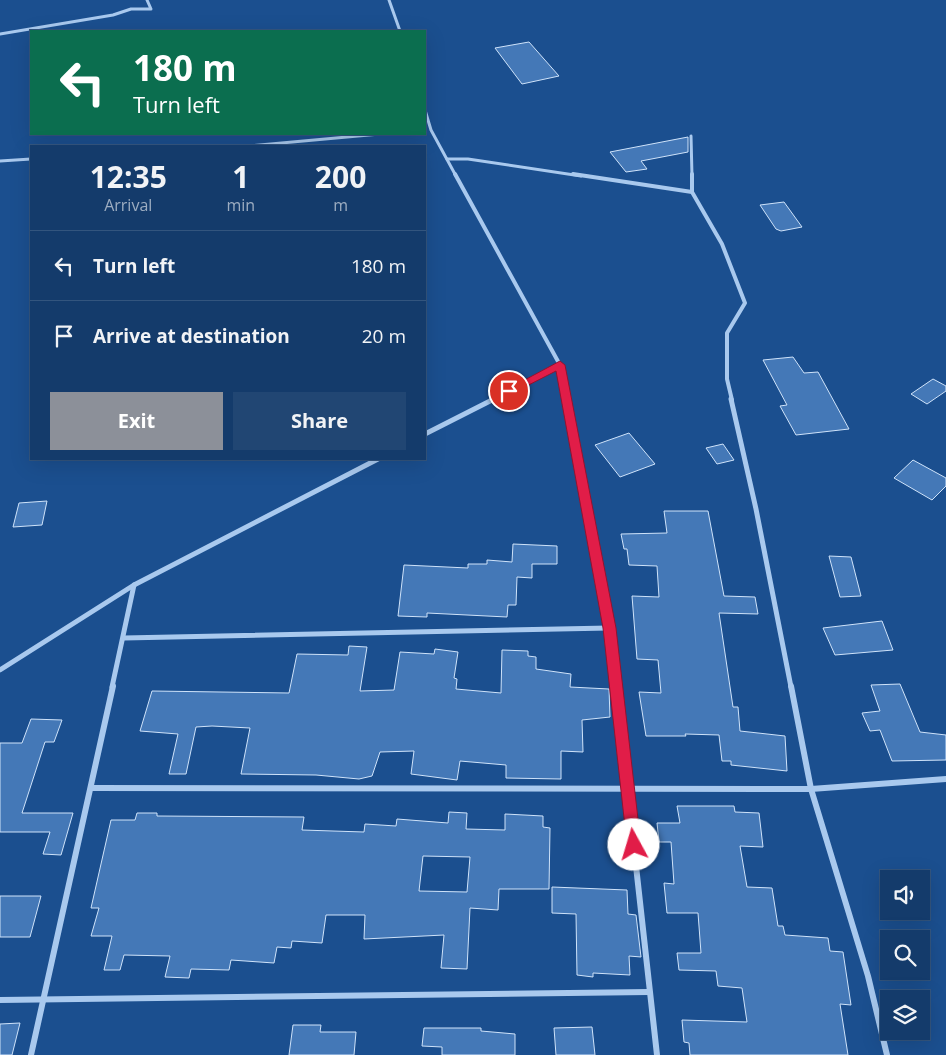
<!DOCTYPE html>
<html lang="en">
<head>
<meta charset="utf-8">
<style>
	:root { --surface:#143b6b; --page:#214673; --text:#f1f3f6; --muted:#9dadc1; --line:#33557e; --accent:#8c9099 }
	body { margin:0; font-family:"Open Sans",sans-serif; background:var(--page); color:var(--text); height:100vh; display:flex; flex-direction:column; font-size:19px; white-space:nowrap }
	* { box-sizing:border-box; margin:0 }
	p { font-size:16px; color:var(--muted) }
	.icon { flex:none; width:28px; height:28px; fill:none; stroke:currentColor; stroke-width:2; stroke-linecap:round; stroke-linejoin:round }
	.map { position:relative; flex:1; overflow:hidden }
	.panel { position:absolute; left:30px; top:145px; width:396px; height:315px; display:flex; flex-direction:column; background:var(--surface); border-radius:0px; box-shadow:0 5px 20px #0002,0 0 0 1px var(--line) }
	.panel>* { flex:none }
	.guide { position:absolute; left:30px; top:30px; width:396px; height:105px; border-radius:0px; box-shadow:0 5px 20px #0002,0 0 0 1px var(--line); background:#0b6e4f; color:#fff; overflow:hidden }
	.fabs { position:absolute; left:880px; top:870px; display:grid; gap:10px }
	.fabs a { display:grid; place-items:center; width:50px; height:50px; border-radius:0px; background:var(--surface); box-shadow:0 5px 20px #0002,0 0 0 1px var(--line); font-size:25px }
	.pin { position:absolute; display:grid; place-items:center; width:42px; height:42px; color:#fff; margin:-21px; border:2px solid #fff; border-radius:50%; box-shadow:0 1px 5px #0007 }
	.me { position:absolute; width:55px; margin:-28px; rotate:354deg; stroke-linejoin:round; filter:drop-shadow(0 0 4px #0008) }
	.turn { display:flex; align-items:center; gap:18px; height:105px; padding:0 20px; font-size:22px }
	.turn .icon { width:65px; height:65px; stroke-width:2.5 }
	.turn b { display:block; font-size:35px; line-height:42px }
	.eta { display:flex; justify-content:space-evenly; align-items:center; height:85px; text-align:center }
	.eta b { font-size:30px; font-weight:700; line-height:35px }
	.action { display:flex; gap:10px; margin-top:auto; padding:10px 20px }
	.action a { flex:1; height:58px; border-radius:0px; background:var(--accent); color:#fff; font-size:20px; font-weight:700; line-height:58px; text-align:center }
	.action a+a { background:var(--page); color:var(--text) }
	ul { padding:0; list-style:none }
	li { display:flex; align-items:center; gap:15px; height:70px; padding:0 20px; border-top:1px solid var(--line) }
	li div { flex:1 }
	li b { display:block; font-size:19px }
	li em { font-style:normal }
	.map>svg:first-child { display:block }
	.building { fill:#4478b7; stroke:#cfe3fa; fill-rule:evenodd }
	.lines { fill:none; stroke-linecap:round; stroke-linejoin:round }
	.street-far3 { stroke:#a9c9ee; stroke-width:3 }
	.street-far2 { stroke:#a9c9ee; stroke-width:4 }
	.street-far1 { stroke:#a9c9ee; stroke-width:5 }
	.street { stroke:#a9c9ee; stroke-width:6 }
	.route { fill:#e11d48; stroke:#92132f }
</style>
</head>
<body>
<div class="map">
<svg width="946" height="1055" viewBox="0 0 946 1055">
	<rect width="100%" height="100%" fill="#1b4f8f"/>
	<g class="building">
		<polygon points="529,42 559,76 522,84 495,48"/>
		<polygon points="688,137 688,152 641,161 647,169 626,172 610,152"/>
		<polygon points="784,202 802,227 781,231 776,229 760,205"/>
		<polygon points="793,357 804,373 818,372 849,429 796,435 780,406 787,405 763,360"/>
		<polygon points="933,379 946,386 946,391 927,404 911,394"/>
		<polygon points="629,433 655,464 620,477 595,445"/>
		<polygon points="723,444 734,460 717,464 706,448"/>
		<polygon points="913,460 946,478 946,486 932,500 894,478"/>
		<polygon points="47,501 42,525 13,527 19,503"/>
		<polygon points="664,511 708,511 724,596 755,597 758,614 719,613 733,707 738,707 740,731 785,736 787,771 731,765 731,761 722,761 719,735 685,734 686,736 646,736 639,692 661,693 658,660 637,659 632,596 659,597 657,566 629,565 627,549 624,549 621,534 667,533"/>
		<polygon points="513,544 557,546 557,564 532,564 532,578 517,577 516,605 508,605 507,617 427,613 427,617 398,616 404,565 468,568 468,564 487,564 487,560 512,562"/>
		<polygon points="829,556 851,557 861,596 840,597"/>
		<polygon points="882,621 893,650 835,655 823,628"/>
		<polygon points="349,646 367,647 360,691 394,690 400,652 434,654 435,649 458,652 454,678 457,679 456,689 501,693 502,650 528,651 528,656 536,657 536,669 571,674 570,687 609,689 610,717 582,720 583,752 561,751 561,779 506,778 506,765 460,761 457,780 411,774 414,751 380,752 372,776 359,779 316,775 241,774 250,728 212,726 196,727 186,774 169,774 178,734 140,731 152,691 289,693 297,654 348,655"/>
		<polygon points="900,684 920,732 946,735 946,760 892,761 880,730 870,731 862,713 880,711 871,685"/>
		<polygon points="31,719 62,720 54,742 45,742 22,813 73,813 61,855 43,854 50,832 0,832 0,743 22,743"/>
		<polygon points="677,806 734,806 735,812 759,813 763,847 740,846 747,887 772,888 778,926 783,926 785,935 828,938 830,951 843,952 851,1005 840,1004 848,1055 690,1055 689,1043 684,1042 682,1020 747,1022 742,988 718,986 716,971 679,970 677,953 701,953 698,913 667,913 664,883 674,884 671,842 659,842 657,823 680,823"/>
		<path d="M449 812 467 813 466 829 505 830V814L543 816V827L550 828 549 889H499L498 910 470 908 467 969 441 968 444 935 364 939 365 915H326L322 943 292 941 291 948 277 947 274 963 231 960 229 970 191 969 189 978 165 977 170 956 124 955 120 970H104L112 936H91L99 908H91L111 820H135L137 813H157V816L304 817 302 830 364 832 365 824 396 826 397 819 448 823ZM423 856 470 857 467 892 419 891Z"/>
		<polygon points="552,887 627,890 628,914 636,915 641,957 629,956 630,975 593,973 593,977 577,975 576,914 552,913"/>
		<polygon points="0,896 41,896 30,937 0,937"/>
		<polygon points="20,1023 12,1055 0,1055 0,1024"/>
		<polygon points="293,1025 321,1025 320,1032 356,1032 354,1055 289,1055"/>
		<polygon points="592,1027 595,1055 556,1055 554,1028"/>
		<polygon points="424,1028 481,1028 481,1031 515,1034 515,1055 442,1055 442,1047 422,1046"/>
	</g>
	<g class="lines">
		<g class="street-far3">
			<polyline points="389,0 400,31"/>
			<polyline points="0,34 113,15 131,9 151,9 147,0"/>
			<polyline points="425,110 431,130 456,176"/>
			<polyline points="691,136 692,176"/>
			<polyline points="249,146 380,134"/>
			<polyline points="447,159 468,159 581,176"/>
			<polyline points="0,161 31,159"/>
		</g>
		<g class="street-far2">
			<polyline points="455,174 560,365 567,400"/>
			<polyline points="573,174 692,192 722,244 745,303 727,333 727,379 732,400"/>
			<polyline points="692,174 692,192"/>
			<polyline points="492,400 560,365"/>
		</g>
		<g class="street-far1">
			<polyline points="566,399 609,628 616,687"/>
			<polyline points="731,399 756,509 791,687"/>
			<polyline points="425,434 494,399"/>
			<polyline points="124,638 609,628"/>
			<polyline points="0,670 134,585 378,459"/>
			<polyline points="112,687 134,585"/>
		</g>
		<g class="street">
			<polyline points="616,686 657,1055"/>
			<polyline points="791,686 811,789 868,976 887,1055"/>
			<polyline points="91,788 811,789 946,779"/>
			<polyline points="0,1000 649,992"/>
			<polyline points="31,1055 113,686"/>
		</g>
	</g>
	<polygon class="route" points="560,361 565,365 616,628 641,845 639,850 634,852 629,850 627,845 603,628 556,371 513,393 506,393 504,391"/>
</svg>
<div class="fabs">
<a><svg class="icon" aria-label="sound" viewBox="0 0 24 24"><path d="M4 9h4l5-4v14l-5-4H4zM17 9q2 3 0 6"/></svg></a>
<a><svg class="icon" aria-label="search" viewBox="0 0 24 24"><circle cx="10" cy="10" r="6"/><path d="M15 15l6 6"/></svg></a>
<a><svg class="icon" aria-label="layers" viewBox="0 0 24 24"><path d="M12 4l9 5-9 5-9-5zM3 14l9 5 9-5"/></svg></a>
</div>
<div class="pin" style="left:509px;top:391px;background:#d93025"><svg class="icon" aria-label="arrive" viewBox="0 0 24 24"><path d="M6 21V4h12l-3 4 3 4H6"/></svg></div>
<svg class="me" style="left:634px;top:845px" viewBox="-20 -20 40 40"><circle r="19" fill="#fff"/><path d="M0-13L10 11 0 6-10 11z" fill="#e11d48"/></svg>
<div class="guide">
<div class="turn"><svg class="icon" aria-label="left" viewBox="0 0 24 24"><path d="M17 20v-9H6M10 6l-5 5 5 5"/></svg><div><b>180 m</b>Turn left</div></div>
</div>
<section class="panel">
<div class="eta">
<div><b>12:35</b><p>Arrival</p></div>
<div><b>1</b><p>min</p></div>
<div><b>200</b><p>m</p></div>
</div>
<ul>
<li><svg class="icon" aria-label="left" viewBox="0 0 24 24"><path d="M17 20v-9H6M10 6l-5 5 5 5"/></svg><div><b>Turn left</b></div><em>180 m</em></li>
<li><svg class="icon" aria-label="arrive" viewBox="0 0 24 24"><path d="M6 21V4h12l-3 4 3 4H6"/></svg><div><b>Arrive at destination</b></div><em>20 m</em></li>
</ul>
<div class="action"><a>Exit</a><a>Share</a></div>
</section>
</div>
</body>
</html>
